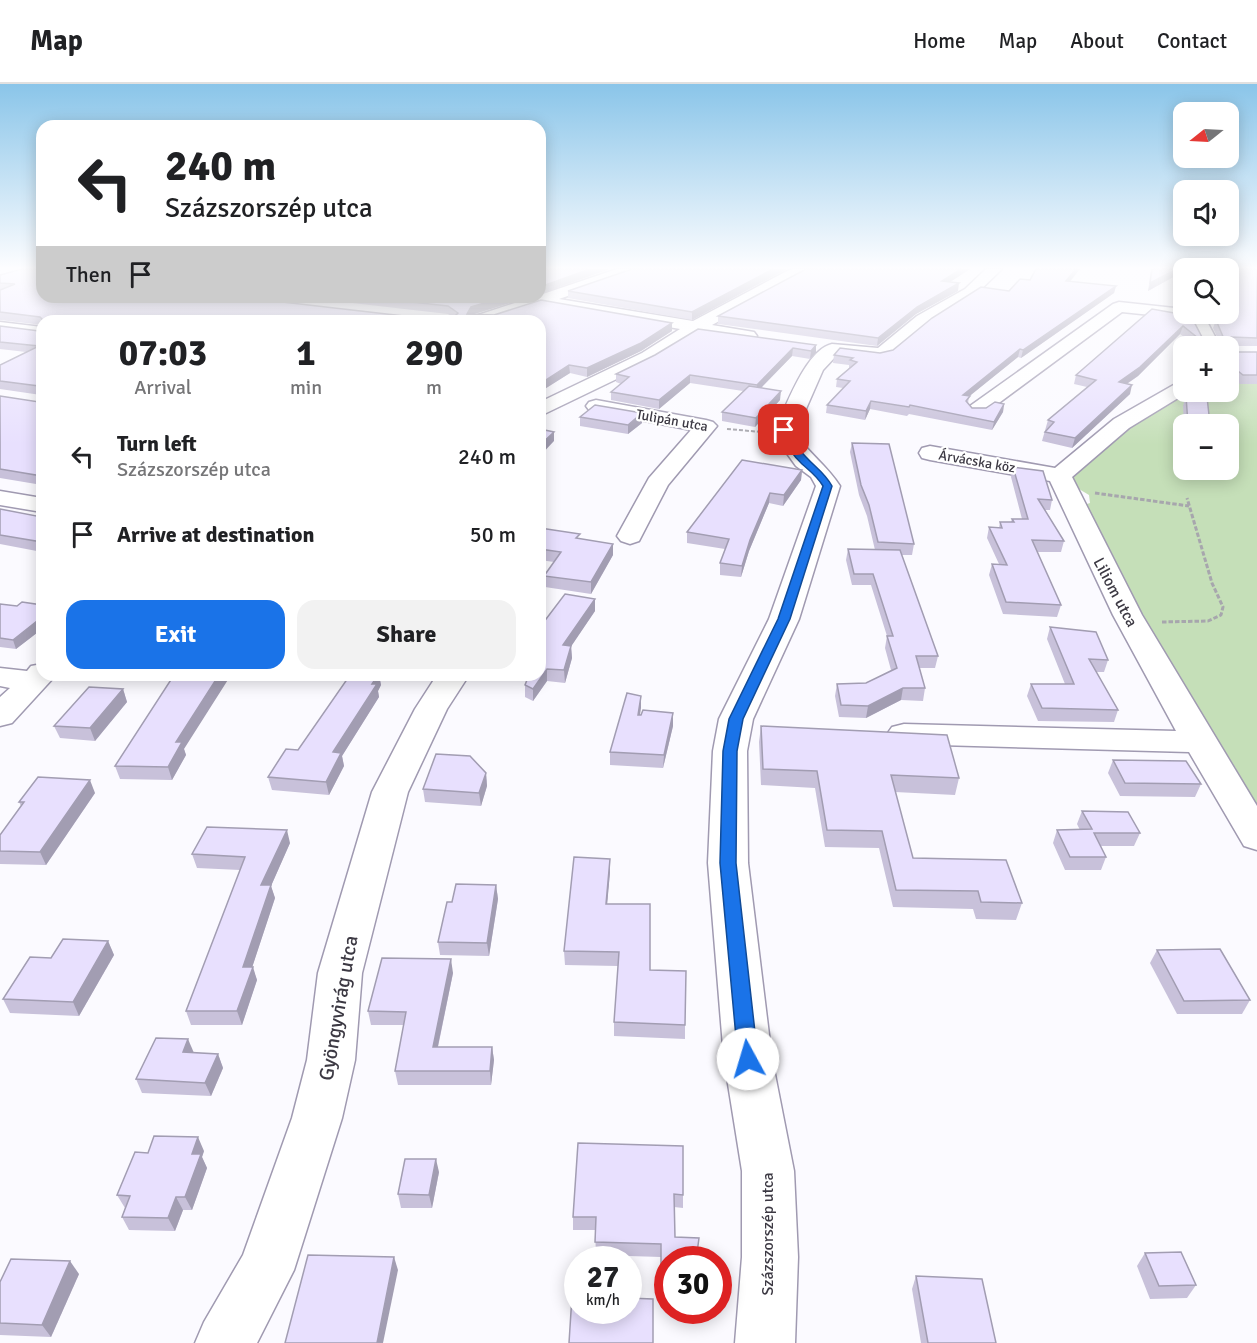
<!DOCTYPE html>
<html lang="en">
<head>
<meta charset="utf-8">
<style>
	:root { --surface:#fff; --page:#f2f2f2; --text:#202124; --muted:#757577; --line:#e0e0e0; --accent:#1a73e8 }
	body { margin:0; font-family:Signika,sans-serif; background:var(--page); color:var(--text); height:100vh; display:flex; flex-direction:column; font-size:22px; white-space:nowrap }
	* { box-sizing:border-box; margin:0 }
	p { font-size:20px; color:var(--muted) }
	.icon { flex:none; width:33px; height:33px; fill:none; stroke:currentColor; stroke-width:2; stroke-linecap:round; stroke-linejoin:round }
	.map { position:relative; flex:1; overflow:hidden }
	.sheet { position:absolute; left:36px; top:231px; width:510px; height:366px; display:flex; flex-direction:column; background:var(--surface); border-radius:18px; box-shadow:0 3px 15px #0003 }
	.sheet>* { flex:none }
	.top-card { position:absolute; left:36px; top:36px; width:510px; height:183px; border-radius:18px; box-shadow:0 3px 15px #0003; background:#fff; color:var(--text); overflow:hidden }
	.needle { width:39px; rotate:252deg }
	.fabs { position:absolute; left:1173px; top:18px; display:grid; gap:12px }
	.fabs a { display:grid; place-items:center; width:66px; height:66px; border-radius:12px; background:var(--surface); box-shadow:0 3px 15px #0003; font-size:30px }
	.speed { position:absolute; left:564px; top:1162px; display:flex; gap:12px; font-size:30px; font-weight:700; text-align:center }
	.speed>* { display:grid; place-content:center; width:78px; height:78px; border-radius:50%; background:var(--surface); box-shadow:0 3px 15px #0003; line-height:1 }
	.speed small { font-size:15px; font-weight:400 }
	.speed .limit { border:9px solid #d22; background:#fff; color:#111 }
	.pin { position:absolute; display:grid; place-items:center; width:51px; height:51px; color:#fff; margin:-26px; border-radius:12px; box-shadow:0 3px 9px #0006 }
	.me { position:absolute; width:66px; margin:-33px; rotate:354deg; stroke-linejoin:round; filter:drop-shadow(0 0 4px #0008) }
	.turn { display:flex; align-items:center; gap:21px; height:126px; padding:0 30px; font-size:27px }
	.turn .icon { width:78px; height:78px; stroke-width:2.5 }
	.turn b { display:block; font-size:42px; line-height:51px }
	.then { display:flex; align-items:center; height:57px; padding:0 30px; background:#0003; gap:12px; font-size:22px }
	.eta { display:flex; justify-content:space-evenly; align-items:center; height:102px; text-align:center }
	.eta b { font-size:36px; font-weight:700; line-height:42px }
	.primary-button { display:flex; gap:12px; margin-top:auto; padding:12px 30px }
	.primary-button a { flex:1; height:69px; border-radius:18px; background:var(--accent); color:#fff; font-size:24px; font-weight:700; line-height:69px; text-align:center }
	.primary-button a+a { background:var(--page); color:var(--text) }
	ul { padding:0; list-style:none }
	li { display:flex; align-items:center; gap:18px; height:78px; padding:0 30px }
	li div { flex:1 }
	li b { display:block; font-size:22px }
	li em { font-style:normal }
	header { display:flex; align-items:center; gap:36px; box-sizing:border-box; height:84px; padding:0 30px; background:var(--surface); border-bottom:2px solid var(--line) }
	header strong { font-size:28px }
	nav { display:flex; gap:33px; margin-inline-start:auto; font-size:21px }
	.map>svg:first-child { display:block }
	.green { fill:#c5dfb8; fill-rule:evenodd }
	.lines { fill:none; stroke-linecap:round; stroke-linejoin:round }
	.minor-casing { stroke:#a09ab1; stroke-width:3 }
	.path-far1 { stroke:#a7a6ad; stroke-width:2; stroke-dasharray:4 2; stroke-linecap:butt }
	.path { stroke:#a7a6ad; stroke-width:3; stroke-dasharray:4.5 2; stroke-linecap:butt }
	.minor { fill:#fff; fill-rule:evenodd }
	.wall { fill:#c8c1da }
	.shaded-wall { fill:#a29db2 }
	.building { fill:#e8e0fe; stroke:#a29db2; stroke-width:1.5 }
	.route { fill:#1a73e8; stroke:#114b97; stroke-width:1.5 }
	.labels { text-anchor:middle; stroke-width:4.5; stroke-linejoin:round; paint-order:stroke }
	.far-street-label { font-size:14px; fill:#3c3943; stroke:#fff }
	.street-label { font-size:16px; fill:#3c3943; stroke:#fff }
	.near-street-label { font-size:20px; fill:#3c3943; stroke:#fff }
</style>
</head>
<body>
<header>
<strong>Map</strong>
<nav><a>Home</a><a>Map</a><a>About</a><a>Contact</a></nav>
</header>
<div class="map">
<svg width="1257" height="1259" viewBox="0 0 1257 1259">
	<rect width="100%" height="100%" fill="#fbfaff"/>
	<path class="green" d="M1257 277V734L1228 689 1236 684 1221 676 1084 421 1090 419 1089 411 1069 399 1067 393 1118 349 1184 308H1228L1229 284ZM1184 340H1228V386H1184Z"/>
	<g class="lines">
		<g class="minor-casing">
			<g id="minor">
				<polygon points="617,185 639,185 637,188 559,215 693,237 785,188 793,185 814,185 712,241 754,248 757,252 754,256 748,257 699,249 654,277 540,332 540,318 642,269 680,245 541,221 494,237 470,237 472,233 533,213 540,213 540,211"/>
				<path d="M986 185H1002L975 211 929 240 888 274 882 275 837 271 823 286 795 350C809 369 827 382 840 402L799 535 753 635 747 667 748 779 772 975 794 1087 798 1173 795 1259H735L742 1173V1087L724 975 708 779 713 667 719 635 769 535 816 402 811 393 796 382 773 350C785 326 805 266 832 260L878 264 917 232 965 205Z"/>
				<polygon points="1119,218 1184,225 1184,230 1203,230 1220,262 1202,262 1189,235 1122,228 984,330 970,330 967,326 970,322 1113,220"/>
				<polygon points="0,238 42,243 42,253 0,248"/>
				<polygon points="1184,295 1184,308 1188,308 1129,344 1072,393 1142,531 1257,722 1257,766 1244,762 1189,668 904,660 892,657 887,650 892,643 904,640 1176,647 1113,531 1050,397 930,376 922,374 919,369 922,364 930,362 1055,384 1114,335"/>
				<polygon points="596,316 706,336 713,338 717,342 668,401 639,457 630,460 621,457 617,452 649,394 691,346 589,326 586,322 589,318"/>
				<polygon points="0,407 42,414 42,428 0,421"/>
				<polygon points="42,580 42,591 56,591 12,639 0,642 0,613 10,604 0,602 0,584 27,587 31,582"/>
				<polygon points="437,591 469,591 447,625 408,708 362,889 355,976 342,1034 294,1186 257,1259 195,1259 204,1238 243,1171 292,1034 307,976 318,889 372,708 415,625"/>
			</g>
		</g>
		<polyline class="path-far1" points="727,345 762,348"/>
		<g class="path">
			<polyline points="1095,409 1189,422"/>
			<polyline points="1162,538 1208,537 1221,531 1223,523 1212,499 1187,414"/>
		</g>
		<use href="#minor" class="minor"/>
	</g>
	<g class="wall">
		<polygon points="806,185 970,185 950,198 958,207 916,230 877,262 718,240 718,232"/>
		<polygon points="1151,185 1177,185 1175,192 1148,207"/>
		<polygon points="1257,185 1257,262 1229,262 1229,266 1231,268 1257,268 1257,300 1240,300 1228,290 1228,262 1195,262 1180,250 1138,292 1127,300 1130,310 1072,364 1042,357 1048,336 1087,303 1074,300 1076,291 1191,232 1203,255 1218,255 1213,244 1216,236 1223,237 1222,230 1228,230"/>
		<polygon points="784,186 692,236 568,214 568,207"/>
		<polygon points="0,191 42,213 404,232 451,232 448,230 300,213 530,213 474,230 672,247 641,267 587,293 570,289 543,306 540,306 540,237 42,237 42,401 0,394 0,312 39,318 41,316 41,311 0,305 0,281 26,268 0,265 0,242 39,247 42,245 42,241 0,236 0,206 1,206 0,205"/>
		<polygon points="1030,196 1070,197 1116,202 1114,209 1021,274 1018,273 969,312 968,320 972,324 986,324 1004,320 1003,328 992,346 909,330 907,332 870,325 865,336 826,329 827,321 843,304 836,303 837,295 849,284 849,281 833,279 834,271 880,269 893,266"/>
		<polygon points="816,261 816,269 810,275 792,272 761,304 780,316 755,343 722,337 722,328 743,307 690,299 659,325 611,316 611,308 621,300 616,298 616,290 655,271"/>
		<polygon points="1186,312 1210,340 1184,340 1183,322"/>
		<polygon points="580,333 642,339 628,350 580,342"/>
		<polygon points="852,359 914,460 912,471 901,471 938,572 935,584 919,584 925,604 923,617 901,616 866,634 839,633 835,612 837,600 866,599 891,586 885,564 887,552 871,501 852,501 846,476 848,465 875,466 867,432 859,411 850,368"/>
		<polygon points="1013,383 1052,416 1050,426 1045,426 1064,457 1061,468 1037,468 1061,521 1057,533 1003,530 989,491 992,480 999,480 987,454 989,443 999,444 1000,438 1011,438 1012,435 1022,435 1011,393"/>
		<polygon points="802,386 801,396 783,422 769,419 749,467 741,493 720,491 720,479 725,465 687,459 687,448"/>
		<polygon points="1200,386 1214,386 1211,392 1203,394"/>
		<polygon points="0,425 42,433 42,468 0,460"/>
		<polygon points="540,444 580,455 613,460 613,471 591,510 545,503 544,492 554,478 540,476"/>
		<polygon points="595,515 595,527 571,562 572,574 565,599 547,597 533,617 525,613 525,601 540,591 540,543"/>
		<polygon points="0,520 17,522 42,521 42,545 16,565 0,563"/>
		<polygon points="1050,543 1108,576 1104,588 1096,588 1118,626 1114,638 1038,637 1027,612 1031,600 1065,600 1047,555"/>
		<polygon points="350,591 379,591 381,601 378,607 379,613 342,672 344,682 329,711 272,706 268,693 298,666"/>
		<polygon points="123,605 127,618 95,657 60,654 54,642"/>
		<polygon points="641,612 640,631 673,629 673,642 663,684 610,681 610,668"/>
		<polygon points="761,642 959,694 955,711 895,708 913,774 1022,819 1016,836 976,835 973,825 893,823 879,764 825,763 815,704 761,701 759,658"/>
		<polygon points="184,665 186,671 172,696 120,695 115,682"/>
		<polygon points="1113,676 1201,700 1195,713 1120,712 1108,689"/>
		<polygon points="486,689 487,702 481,722 425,718 423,705"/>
		<polygon points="95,709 46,781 0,780 0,751 21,722 19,718"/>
		<polygon points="1082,727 1140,749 1134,762 1101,762 1106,773 1101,786 1065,786 1053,759 1057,746 1080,746 1077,740"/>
		<polygon points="290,759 271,802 275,814 252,883 257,896 242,941 191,941 186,927 240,786 197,784 192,770"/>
		<polygon points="610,775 610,788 607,820 685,941 685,955 614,952 614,938 618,882 565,881 564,867"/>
		<polygon points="496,801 498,815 489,872 440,871 438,858 452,818"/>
		<polygon points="108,857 114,871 79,932 10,929 3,915 51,874"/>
		<polygon points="1157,866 1250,916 1242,930 1177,930 1150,879"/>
		<polygon points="453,889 438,963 492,963 494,976 491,1001 398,1001 395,987 404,941 371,941 368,927"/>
		<polygon points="194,969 218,970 223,984 211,1012 142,1009 136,995"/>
		<polygon points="578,1059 683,1111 683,1124 674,1123 675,1153 698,1167 697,1176 668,1176 668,1225 661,1224 661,1173 596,1171 595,1146 573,1146 573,1133"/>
		<polygon points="204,1067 202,1073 207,1084 192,1126 183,1126 175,1147 129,1146 122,1133 125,1124 117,1111 148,1069"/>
		<polygon points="439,1088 432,1124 401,1124 398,1110"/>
		<polygon points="1145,1169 1196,1201 1187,1214 1150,1215 1137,1182"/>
		<polygon points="79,1190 51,1253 0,1251 0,1198"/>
		<polygon points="916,1192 996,1259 921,1259 912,1205"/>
	</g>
	<g class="shaded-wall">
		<polygon points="590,185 610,185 540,210 540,203"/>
		<polygon points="773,185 787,185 692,236 692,228"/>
		<polygon points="961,185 970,185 941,204 942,197"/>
		<polygon points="1076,185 1080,185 1065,204 1066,197"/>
		<polygon points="1177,185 1175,192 1148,207 1150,199"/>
		<polygon points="959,199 958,207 916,230 877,262 878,254 917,223"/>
		<polygon points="1116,202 1114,209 1021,274 1023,266"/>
		<polygon points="505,213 530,213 471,231 467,230 471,223"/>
		<polygon points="672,239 672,247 641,267 587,293 587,284"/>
		<polygon points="1183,242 1180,250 1138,292 1116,307 1119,298"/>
		<polygon points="816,261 816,269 810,275 811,267"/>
		<polygon points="793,264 792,272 756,309 757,301"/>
		<polygon points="1020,265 1018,273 961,319 963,311"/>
		<polygon points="569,281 570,289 543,306 543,298"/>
		<polygon points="690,291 690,299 659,325 659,316"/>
		<polygon points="1132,301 1130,310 1072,364 1075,354"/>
		<polygon points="781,307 780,316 755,343 756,334"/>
		<polygon points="871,317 870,325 865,336 866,327"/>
		<polygon points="1004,320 1003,328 992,346 994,338"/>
		<polygon points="642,329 642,339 628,350 628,341"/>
		<polygon points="554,348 554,357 540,372 540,361"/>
		<polygon points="802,386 801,396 783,422 784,411"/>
		<polygon points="1206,386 1214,386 1211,392 1203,394"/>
		<polygon points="770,409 769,419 749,467 741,493 742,482 750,456"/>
		<polygon points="613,460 613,471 591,510 591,498"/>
		<polygon points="595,515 595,527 564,573 563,561"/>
		<polygon points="42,533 42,545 16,565 13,556"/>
		<polygon points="571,562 572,574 565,599 564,586"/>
		<polygon points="547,585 547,597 533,617 533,605"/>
		<polygon points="219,591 231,591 184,665 186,671 172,696 168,683 176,658"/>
		<polygon points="378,591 379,591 381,601 378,607 379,613 342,672 344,682 329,711 326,698 333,668"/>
		<polygon points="903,604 901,616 866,634 868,622"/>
		<polygon points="123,605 127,618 95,657 90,644"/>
		<polygon points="641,612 641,624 638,643 638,631"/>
		<polygon points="673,629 673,642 663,684 664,671"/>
		<polygon points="486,689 487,702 481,722 479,709"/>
		<polygon points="90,696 95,709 46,781 40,768"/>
		<polygon points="287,746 290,759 271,802 275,814 248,896 243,883 261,801"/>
		<polygon points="610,775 610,788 606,833 606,820"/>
		<polygon points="496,801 498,815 489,872 487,859"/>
		<polygon points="108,857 114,871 79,932 73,918"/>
		<polygon points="451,875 453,889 435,976 433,963"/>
		<polygon points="253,883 257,896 242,941 237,927"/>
		<polygon points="188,955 194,969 183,968"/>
		<polygon points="492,963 494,976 491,1001 490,987"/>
		<polygon points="218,970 223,984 211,1012 205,999"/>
		<polygon points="198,1053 204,1067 202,1073 207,1084 192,1126 185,1113 192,1070"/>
		<polygon points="436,1075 439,1088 432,1124 429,1111"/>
		<polygon points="176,1113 183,1126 175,1147 168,1134"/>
		<polygon points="394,1173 398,1186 383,1259 377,1259"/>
		<polygon points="70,1177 79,1190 51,1253 42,1241"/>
	</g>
	<g class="building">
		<polygon points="22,185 42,185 42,213 238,213 404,232 455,232 458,229 448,222 365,213 505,213 471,223 467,230 494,231 541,216 672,239 641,259 587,284 569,281 543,298 540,297 540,237 42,237 42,392 0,385 0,312 39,318 41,316 41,304 39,302 0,297 0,281 39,262 0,258 0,242 39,247 42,245 42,235 40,233 0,228 0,206 15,200 0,199 0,191"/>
		<polygon points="540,185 590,185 540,203"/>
		<polygon points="632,185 773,185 692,228 568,207"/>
		<polygon points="806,185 961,185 942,197 959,199 917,223 878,254 718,232"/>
		<polygon points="1036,185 1076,185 1066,197 1116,202 1023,266 1020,265 963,311 970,312 966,317 972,324 986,324 995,318 1004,320 994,338 910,321 909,323 871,317 866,327 827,321 850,297 837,295 857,278 850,276 853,274 834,271 840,264 880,269 893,266 932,234 981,203 1009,207 1020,195 1030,196"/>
		<polygon points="1152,185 1177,185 1150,199"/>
		<polygon points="1228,185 1257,185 1257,254 1231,253 1229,256 1229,266 1231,268 1257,268 1257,291 1243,291 1228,279 1228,262 1208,262 1183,242 1140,283 1119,298 1132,301 1075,354 1045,348 1054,338 1048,336 1096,296 1076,291 1152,225 1191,232 1203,255 1224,255 1216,236 1227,238 1226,230 1228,230"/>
		<polygon points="698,245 816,261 811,267 793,264 757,301 690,291 659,316 611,308 629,293 616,290 655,271"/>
		<polygon points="749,302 781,307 756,334 722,328"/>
		<polygon points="1186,312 1207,313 1210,340 1188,340"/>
		<polygon points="595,321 642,329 628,341 580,333"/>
		<polygon points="540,345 554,348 540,361"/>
		<polygon points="852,359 889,360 914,460 878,458 869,421 861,401"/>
		<polygon points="742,376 802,386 784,411 770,409 750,456 742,482 720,479 729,455 687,448"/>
		<polygon points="1013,383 1043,387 1052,416 1038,415 1064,457 1032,456 1061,521 1006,518 992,480 1007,481 989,443 1002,444 1000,438 1014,438 1012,435 1028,435"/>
		<polygon points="0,425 42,433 42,458 0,451"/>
		<polygon points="540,444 580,450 576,454 613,460 591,498 544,492 561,468 540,465"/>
		<polygon points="848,465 900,466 938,572 916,572 925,604 903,604 868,622 841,621 837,600 866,599 897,584 887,552 893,552 873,490 854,490"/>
		<polygon points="565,510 595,515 563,561 571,562 564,586 547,585 533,605 525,601 529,591 540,591 540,563 545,551 540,551 540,543"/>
		<polygon points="22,518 42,521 42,533 13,556 0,554 0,520 17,522"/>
		<polygon points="1050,543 1096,548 1108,576 1089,575 1118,626 1042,624 1031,600 1074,600"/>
		<polygon points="174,591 219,591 176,658 182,658 168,683 115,682"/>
		<polygon points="350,591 378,591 372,600 377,600 333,668 341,669 326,698 268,693 286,665 298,666"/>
		<polygon points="89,603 123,605 90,644 54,642"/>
		<polygon points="627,609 641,612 638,631 641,631 643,626 673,629 664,671 610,668"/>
		<polygon points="761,642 947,651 959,694 891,691 913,774 1006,776 1022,819 981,818 978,807 896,806 882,747 827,746 817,687 763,685"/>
		<polygon points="436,670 470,672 486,689 479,709 423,705"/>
		<polygon points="1113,676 1186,677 1201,700 1125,699"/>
		<polygon points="38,693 90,696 40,768 0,767 0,751 24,718 19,718"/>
		<polygon points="1082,727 1128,728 1140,749 1094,749 1106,773 1070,773 1057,746 1092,745"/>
		<polygon points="207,743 287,746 261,801 271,801 243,883 253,883 237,927 186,927 245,773 192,770"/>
		<polygon points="574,773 610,775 606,820 650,820 650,886 686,887 685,941 614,938 619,868 564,867"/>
		<polygon points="456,800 496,801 487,859 438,858 447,818 452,818"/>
		<polygon points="63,855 108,857 73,918 3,915 30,873 51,874"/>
		<polygon points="1220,865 1250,916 1184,917 1157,866"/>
		<polygon points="382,874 451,875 433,963 492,963 490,987 395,987 406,928 368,927"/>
		<polygon points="156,954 188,955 183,968 218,970 205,999 136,995"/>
		<polygon points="154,1052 198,1053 192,1070 201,1070 185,1113 176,1113 168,1134 122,1133 130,1112 117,1111 135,1068 148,1069"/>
		<polygon points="578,1059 683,1062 683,1111 674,1110 675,1153 699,1154 696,1176 668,1176 668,1212 661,1212 661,1160 595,1158 596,1133 573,1133"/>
		<polygon points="405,1075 436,1075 429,1111 398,1110"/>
		<polygon points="1181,1168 1196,1201 1159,1202 1145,1169"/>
		<polygon points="308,1171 394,1173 377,1259 285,1259"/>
		<polygon points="11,1175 70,1177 42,1241 0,1239 0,1198"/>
		<polygon points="916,1192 982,1195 996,1259 928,1259"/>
		<polygon points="572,1212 578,1213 578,1227 628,1227 628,1214 653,1215 653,1259 569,1259"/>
	</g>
	<linearGradient id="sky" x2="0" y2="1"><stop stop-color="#8ac5e9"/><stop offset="0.51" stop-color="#fdfdff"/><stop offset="1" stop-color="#fdfdff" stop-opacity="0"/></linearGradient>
	<rect width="1257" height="361" fill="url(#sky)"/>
	<path class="route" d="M784 344 787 345C793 355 798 365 806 373 817 385 824 388 832 402L790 535 743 635 737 667 736 779 758 975 755 981 748 983 741 981 738 975 720 779 723 667 729 635 778 535 823 402C817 392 811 388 802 380 792 371 785 359 779 346Z"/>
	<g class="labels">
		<g class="far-street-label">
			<text transform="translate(672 336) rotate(10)" y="5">Tulipán utca</text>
			<text transform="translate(977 377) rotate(10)" y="5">Árvácska köz</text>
		</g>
		<g class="street-label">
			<text transform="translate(1116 508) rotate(62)" y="6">Liliom utca</text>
			<text transform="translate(767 1150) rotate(-90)" y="6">Százszorszép utca</text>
		</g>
		<g class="near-street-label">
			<text transform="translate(338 924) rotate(-80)" y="7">Gyöngyvirág utca</text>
		</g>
	</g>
</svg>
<div class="fabs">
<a><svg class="needle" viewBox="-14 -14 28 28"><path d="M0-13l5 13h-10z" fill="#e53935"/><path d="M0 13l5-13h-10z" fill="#757577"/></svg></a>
<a><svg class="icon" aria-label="sound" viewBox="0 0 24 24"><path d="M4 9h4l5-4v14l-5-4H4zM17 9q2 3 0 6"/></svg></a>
<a><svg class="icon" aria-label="search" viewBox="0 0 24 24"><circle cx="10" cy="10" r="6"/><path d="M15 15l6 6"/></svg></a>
<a>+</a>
<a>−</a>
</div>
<div class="speed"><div>27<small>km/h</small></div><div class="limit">30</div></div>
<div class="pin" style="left:784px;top:346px;background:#d93025"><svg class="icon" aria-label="arrive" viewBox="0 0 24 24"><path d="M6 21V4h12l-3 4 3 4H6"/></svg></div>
<svg class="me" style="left:748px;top:975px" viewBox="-20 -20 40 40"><circle r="19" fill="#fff"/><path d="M0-13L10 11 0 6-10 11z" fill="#1a73e8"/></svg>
<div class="top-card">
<div class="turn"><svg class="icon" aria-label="left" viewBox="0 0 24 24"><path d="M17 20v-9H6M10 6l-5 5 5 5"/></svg><div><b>240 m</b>Százszorszép utca</div></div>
<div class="then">Then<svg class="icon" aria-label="arrive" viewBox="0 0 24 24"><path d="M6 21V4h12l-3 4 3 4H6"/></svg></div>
</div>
<section class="sheet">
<div class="eta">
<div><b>07:03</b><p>Arrival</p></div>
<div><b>1</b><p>min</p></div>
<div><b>290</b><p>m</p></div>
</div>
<ul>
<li><svg class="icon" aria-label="left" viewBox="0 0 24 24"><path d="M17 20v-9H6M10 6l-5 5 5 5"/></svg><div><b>Turn left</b><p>Százszorszép utca</p></div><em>240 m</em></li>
<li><svg class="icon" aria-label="arrive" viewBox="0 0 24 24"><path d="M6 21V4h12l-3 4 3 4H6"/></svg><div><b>Arrive at destination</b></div><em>50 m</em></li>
</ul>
<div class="primary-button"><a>Exit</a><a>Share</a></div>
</section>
</div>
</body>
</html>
